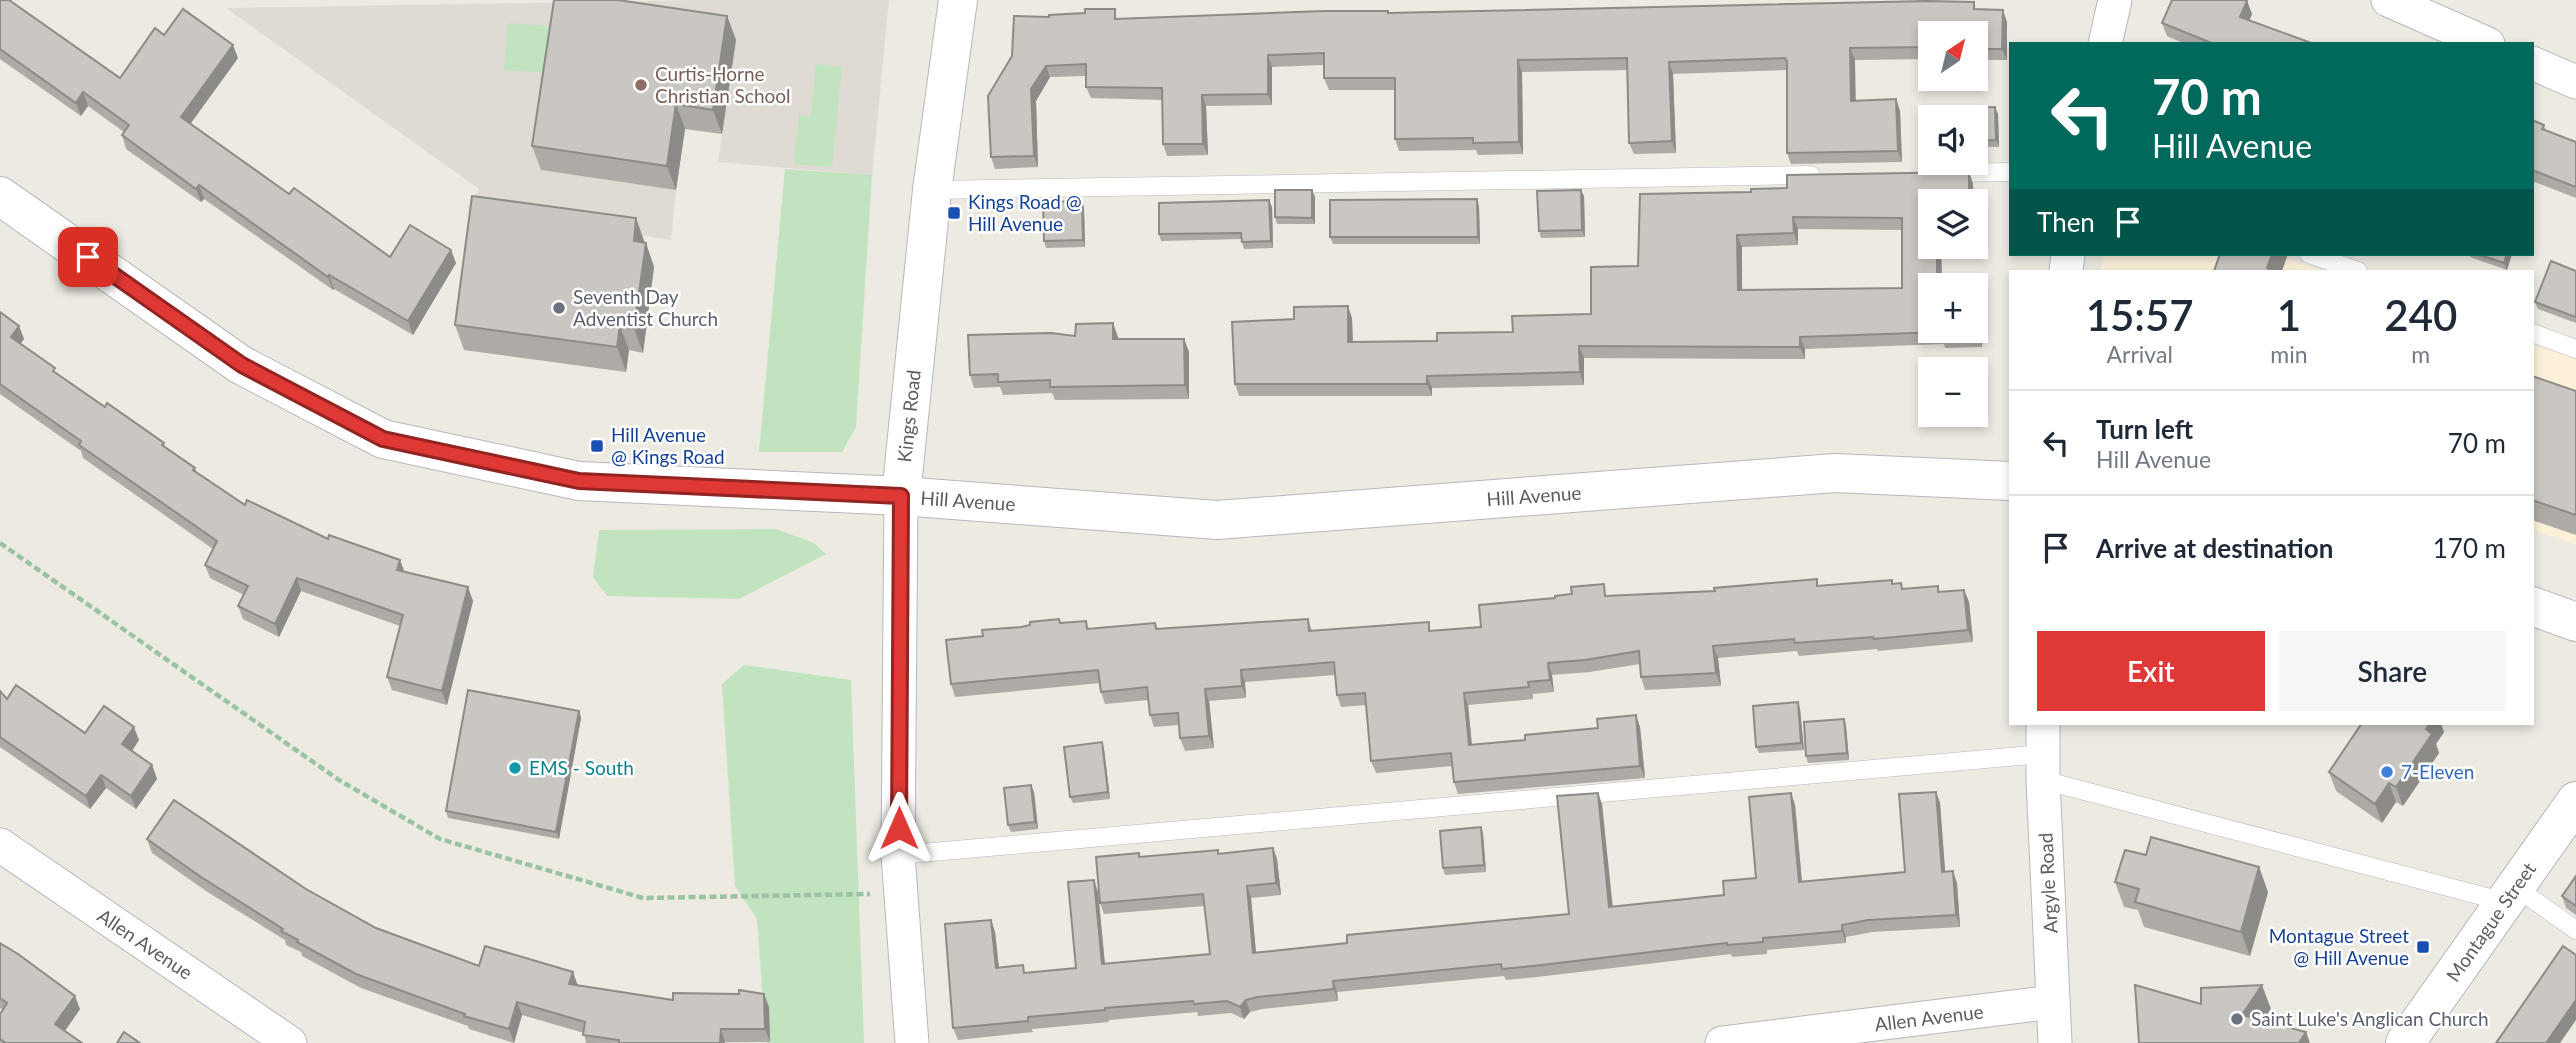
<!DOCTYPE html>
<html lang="en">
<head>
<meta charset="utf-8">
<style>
	:root { --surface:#fff; --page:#f6f6f7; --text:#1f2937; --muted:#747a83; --line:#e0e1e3; --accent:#e03835 }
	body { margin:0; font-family:Lato,sans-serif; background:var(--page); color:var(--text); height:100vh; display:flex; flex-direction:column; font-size:26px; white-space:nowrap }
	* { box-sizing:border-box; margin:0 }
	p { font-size:23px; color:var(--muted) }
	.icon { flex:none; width:38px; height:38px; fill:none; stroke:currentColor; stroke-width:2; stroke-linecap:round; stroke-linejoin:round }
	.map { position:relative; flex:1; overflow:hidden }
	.panel { position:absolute; left:2009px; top:270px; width:525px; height:455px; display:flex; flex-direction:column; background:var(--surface); border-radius:0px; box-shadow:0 4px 10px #0003 }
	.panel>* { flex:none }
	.banner { position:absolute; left:2009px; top:42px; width:525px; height:214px; border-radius:0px; box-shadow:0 4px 10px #0003; background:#00695c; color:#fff; overflow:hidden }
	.needle { width:46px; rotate:35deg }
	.tools { position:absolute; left:1918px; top:21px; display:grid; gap:14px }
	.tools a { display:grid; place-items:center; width:70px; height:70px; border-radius:0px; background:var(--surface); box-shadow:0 4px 10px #0003; font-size:35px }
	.pin { position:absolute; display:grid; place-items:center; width:60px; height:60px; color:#fff; margin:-30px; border-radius:14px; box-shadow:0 4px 10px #0006 }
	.me { position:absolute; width:77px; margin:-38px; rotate:0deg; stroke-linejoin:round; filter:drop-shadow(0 0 5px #0008) }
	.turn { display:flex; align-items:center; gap:24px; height:147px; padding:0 28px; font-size:32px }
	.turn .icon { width:91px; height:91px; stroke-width:2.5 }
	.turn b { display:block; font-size:49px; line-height:60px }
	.then { display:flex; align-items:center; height:66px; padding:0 28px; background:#0003; gap:14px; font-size:26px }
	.eta { display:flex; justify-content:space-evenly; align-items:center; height:119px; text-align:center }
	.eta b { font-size:42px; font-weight:600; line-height:49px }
	.primary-button { display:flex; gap:14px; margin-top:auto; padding:14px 28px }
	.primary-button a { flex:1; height:80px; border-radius:0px; background:var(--accent); color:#fff; font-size:28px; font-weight:600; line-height:80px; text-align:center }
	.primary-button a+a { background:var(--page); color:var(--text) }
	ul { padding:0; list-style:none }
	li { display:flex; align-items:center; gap:21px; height:105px; padding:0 28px; border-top:2px solid var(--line) }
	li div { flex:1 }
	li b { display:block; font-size:26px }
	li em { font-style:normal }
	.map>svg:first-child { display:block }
	.commercial { fill:#fcf1d8 }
	.education { fill:#dfdbd3 }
	.green { fill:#c1e3bf }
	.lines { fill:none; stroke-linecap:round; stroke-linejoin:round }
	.service-casing { stroke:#b5b8bc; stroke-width:19 }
	.minor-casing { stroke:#b5b8bc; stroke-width:35 }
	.tertiary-casing { stroke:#b5b8bc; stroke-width:40 }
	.path { stroke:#99c3a2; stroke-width:4.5; stroke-dasharray:7 3.5; stroke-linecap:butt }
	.service { stroke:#fff; stroke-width:18 }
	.minor { stroke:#fff; stroke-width:33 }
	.tertiary { stroke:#fff; stroke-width:38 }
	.wall { fill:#aeaaa6; fill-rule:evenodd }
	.shaded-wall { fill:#8d8b87 }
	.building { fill:#cac6c1; stroke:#8d8b87; stroke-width:2; fill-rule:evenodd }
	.route-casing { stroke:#922422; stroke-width:18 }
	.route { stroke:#e03835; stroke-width:12 }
	.education-dot { fill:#8d6e63; stroke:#fff; stroke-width:2.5 }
	.transit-dot { fill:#1a4fb4; stroke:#fff; stroke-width:2.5 }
	.worship-dot { fill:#6b7280; stroke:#fff; stroke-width:2.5 }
	.culture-dot { fill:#0f9aa8; stroke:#fff; stroke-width:2.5 }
	.shop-dot { fill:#3f7fe0; stroke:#fff; stroke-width:2.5 }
	.labels { text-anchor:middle; stroke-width:5; stroke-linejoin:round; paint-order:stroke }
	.education-label { font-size:19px; fill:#785e54; stroke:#fff; text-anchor:start }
	.transit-label { font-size:19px; fill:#164399; stroke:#fff; text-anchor:start }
	.worship-label { font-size:19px; fill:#5b616d; stroke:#fff; text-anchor:start }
	.street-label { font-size:19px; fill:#5a5e62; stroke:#fff }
	.culture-label { font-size:19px; fill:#0d838f; stroke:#fff; text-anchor:start }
	.shop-label { font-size:19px; fill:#366cbe; stroke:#fff; text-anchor:start }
</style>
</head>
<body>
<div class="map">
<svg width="2576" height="1043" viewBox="0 0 2576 1043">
	<rect width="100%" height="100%" fill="#edeae2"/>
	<g class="commercial">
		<polygon points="2103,254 2273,254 2323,271 2101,271"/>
		<polygon points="2532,344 2576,359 2576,544 2532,530"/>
	</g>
	<polygon class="education" points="703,0 889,0 872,175 718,162 736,41 564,15 676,190 671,240 467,208 479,189 226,8"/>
	<g class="green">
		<polygon points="508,23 550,26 546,73 504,70"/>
		<polygon points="816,64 842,67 832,167 794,164 799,115 811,116"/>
		<polygon points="785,169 872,175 856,427 842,452 759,452"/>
		<polygon points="776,529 814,543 826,554 739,599 607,596 593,577 599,530"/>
		<polygon points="744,665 851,680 864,1043 766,1043 757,919 735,886 722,684"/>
	</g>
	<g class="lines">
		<g class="service-casing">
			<g id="service">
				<polyline points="1944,173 2011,172"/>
				<polyline points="932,190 1811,175"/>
				<polyline points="2309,254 2358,271"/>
				<polyline points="2532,333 2576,349"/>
				<polyline points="2043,780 2505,902"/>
				<polyline points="898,855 2043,754"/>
				<polyline points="2515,887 2576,930"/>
			</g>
		</g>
		<g class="minor-casing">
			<g id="minor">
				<polyline points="2388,0 2488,44"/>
				<polyline points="2105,44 2115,0"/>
				<polyline points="2532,63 2576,82"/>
				<polyline points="2066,271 2068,254"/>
				<polyline points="901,496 898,855 912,1043"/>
				<polyline points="2043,723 2043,780 2055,1043"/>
				<polyline points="0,845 290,1043"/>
				<polyline points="1722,1043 2053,1002"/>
			</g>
		</g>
		<g class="tertiary-casing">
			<g id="tertiary">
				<polyline points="0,196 241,365 383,439 579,481 901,496 1217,520 1835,473 2011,481"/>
				<polyline points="901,496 932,190 958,0"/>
				<polyline points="2532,606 2576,622"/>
				<polyline points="2405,1043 2576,801"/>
			</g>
		</g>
		<polyline class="path" points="0,543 339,780 440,839 643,898 870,894"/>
		<use href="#service" class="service"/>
		<use href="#minor" class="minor"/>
		<use href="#tertiary" class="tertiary"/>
	</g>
	<g class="wall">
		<polygon points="0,0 120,78 164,35 238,58 190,124 289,194 390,257 456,263 413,335 334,289 333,290 204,199 201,202 126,149 122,135 124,132 88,106 81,116 0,59"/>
		<polygon points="2247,1 2252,14 2249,21 2314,44 2185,44 2167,36 2162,23"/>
		<polygon points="1976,9 2007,22 2007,60 1976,60 1976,33 1930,33 1930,59 1855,60 1855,101 1896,99 1900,111 1902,162 1791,164 1787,153 1787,70 1673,74 1676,153 1634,154 1629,143 1627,70 1522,72 1523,154 1478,155 1476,150 1399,151 1395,139 1395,90 1329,90 1324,78 1324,65 1272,67 1272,105 1206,106 1208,155 1167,156 1163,144 1162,100 1091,98 1086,87 1086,76 1050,77 1036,101 1038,167 995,169 991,157 988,96 1118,19 1389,13"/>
		<polygon points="727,16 736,40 722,134 685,129 676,190 541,170 532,146"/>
		<polygon points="1998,114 1999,147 1976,147 1976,117"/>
		<polygon points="2532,120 2544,125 2546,131 2576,142 2576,198 2532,181"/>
		<path d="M1969 172 1973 184 1930 201V247H1941L1942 275 1977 274 1982 286V347L1945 348 1944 344 1805 349V359L1584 358V385L1432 388V396H1239L1235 384 1352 318 1353 341H1437L1513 332 1591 314 1638 266 1751 192ZM1798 229 1902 230V288L1742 290V247L1798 245Z"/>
		<polygon points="1312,190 1315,197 1315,224 1277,224 1275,217"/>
		<polygon points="1584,196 1585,237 1541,238 1539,231"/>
		<polygon points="1082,201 1084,208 1085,247 1046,248 1044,241"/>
		<polygon points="1479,206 1480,244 1333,244 1330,237"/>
		<polygon points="1272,207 1273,248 1244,249 1241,239 1161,241 1159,234"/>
		<polygon points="646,243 654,267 643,353 629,350 626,372 464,350 455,325"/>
		<polygon points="2469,254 2512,254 2507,270 2470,257"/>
		<polygon points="2576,271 2576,323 2538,309 2535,302"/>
		<polygon points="0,312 19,326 24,339 21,343 58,374 105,407 164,443 165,448 195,468 196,472 245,505 473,601 447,705 392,690 387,677 400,626 301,591 279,637 243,619 238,606 244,595 210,578 205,565 213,549 83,458 81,451 0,394"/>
		<polygon points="1075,336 1118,337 1118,339 1184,339 1189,352 1189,399 1055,400 1052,393 1003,395 1000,387 974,388 970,375"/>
		<polygon points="2532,376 2576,391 2576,535 2532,520"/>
		<polygon points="1892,580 1893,584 1904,589 1938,586 1940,592 1964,590 1969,602 1973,642 1878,651 1877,649 1799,656 1797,651 1718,658 1721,686 1645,690 1641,677 1640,664 1590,672 1552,675 1554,692 1533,694 1533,699 1468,705 1472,745 1525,740 1598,728 1636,715 1640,727 1645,778 1458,794 1454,782 1452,766 1376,773 1371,761 1366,705 1341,707 1337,695 1335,675 1245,682 1246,698 1209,701 1214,748 1185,751 1180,738 1179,725 1154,727 1150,715 1148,700 1105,704 1101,692 1100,683 955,697 951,684 983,636 1061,623 1086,621 1089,629 1155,623 1158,629 1308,619 1312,631 1432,631 1481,627 1608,596 1819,586"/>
		<polygon points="0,691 7,699 85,733 139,740 132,751 152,765 157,779 136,809 106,788 90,809 0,747"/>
		<polygon points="1798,702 1800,709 1804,750 1759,753 1756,747"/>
		<polygon points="579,711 581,718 559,839 448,818 446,811"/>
		<polygon points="1844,719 1846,726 1849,760 1808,763 1806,756"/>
		<polygon points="2444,732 2436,744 2439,753 2403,806 2396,802 2382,823 2336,791 2329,772"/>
		<polygon points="1102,742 1104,749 1110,799 1073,803 1070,797"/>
		<polygon points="1034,792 1038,829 1011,832 1008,825"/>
		<polygon points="1936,792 1940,803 1945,871 1957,883 1960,927 1872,932 1846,937 1846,943 1767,950 1767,954 1732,957 1731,954 1537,977 1506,980 1504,976 1337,992 1338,1001 1262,1009 1250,1012 1244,1019 1231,1013 1198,1016 1197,1012 1109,1020 1109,1022 1032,1029 1033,1032 958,1040 953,1028 991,920 995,932 999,967 1026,973 1076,968 1098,892 1105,964 1210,954 1205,906 1104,914 1100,903 1140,857 1219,854 1273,848 1277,859 1281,895 1251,898 1256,952 1347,943 1569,914 1602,804 1612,907 1724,895 1756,878 1791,793 1795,805 1802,882 1905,872"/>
		<polygon points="1481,827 1483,834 1486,872 1445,875 1443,868"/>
		<polygon points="147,839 306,889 376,928 479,966 578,985 673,1000 769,1007 770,1042 586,1043 584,1033 522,1015 514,1043 469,1029 468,1026 361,988 302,956 301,952 286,945 285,940 206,891 152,853"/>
		<polygon points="2146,855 2259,867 2268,892 2250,956 2144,927 2138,910 2124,907 2115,882"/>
		<polygon points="2576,876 2576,915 2566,908 2562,896"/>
		<polygon points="0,943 80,1009 65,1031 82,1043 0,1043 0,1014 3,1010 0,1008"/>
	</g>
	<g class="shaded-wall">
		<polygon points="2247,1 2252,14 2245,31 2240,17"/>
		<polygon points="2003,10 2007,22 2007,60 2002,49"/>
		<polygon points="727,16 736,40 722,134 713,110"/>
		<polygon points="233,45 238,58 186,130 181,117"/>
		<polygon points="1850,48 1855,60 1856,113 1851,101"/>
		<polygon points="1268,55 1272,67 1272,105 1268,94"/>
		<polygon points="1518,60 1522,72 1523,154 1519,142"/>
		<polygon points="1669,62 1673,74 1676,153 1672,141"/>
		<polygon points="1046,66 1050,77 1036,101 1038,167 1034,156 1031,89"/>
		<polygon points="83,92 88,106 81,116 76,103"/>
		<polygon points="1202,95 1206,106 1208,155 1203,144"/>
		<polygon points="1896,99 1900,111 1902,162 1898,151"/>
		<polygon points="676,104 685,129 676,190 667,166"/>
		<polygon points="1995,107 1998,114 1999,147 1996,140"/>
		<polygon points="1969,172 1973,184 1973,201 1969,201"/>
		<polygon points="199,185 204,199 201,202 196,189"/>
		<polygon points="1312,190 1315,197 1315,224 1312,218"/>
		<polygon points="1581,190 1584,196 1585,237 1582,230"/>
		<polygon points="1477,199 1479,206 1480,244 1478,237"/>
		<polygon points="1269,200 1272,207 1273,248 1271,241"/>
		<polygon points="1082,201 1084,208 1085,247 1083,240"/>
		<polygon points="1793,217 1798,229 1798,245 1794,233"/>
		<polygon points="636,218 645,243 634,241"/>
		<polygon points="1737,235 1742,247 1742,302 1738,290"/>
		<polygon points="646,243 654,267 643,353 634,328"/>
		<polygon points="1937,247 1941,247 1942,285 1937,275"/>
		<polygon points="451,250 456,263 413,335 408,321"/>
		<polygon points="2272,254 2288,254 2282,271 2268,271 2267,268"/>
		<polygon points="2507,254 2512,254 2507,270 2504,263"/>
		<polygon points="1977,274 1982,286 1982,347 1978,335"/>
		<polygon points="329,275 334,289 333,290 328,277"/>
		<polygon points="1348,306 1352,318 1353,354 1348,342"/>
		<polygon points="1113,323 1118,337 1118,353 1113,339"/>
		<polygon points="19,326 24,339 16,350 11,337"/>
		<polygon points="620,326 629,350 626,372 617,347"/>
		<polygon points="1800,337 1805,349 1805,359 1800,347"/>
		<polygon points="1184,339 1189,352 1189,399 1185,385"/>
		<polygon points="1579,346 1584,358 1584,385 1580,372"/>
		<polygon points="1427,376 1432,388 1432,396 1427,384"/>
		<polygon points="400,560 405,573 397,570"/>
		<polygon points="297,578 301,591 279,637 275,624"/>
		<polygon points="468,587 473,601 447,705 442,691"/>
		<polygon points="1964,590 1969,602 1973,642 1968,630"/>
		<polygon points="1713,646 1718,658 1721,686 1716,673"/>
		<polygon points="1548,663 1552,675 1554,692 1550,680"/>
		<polygon points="1241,670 1245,682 1246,698 1242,686"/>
		<polygon points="1205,689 1209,701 1214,748 1209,736"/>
		<polygon points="1464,693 1468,705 1473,757 1469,745"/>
		<polygon points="1798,702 1800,709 1804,750 1801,743"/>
		<polygon points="579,711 581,718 559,839 556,832"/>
		<polygon points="1636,715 1640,727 1645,778 1640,766"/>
		<polygon points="1844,719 1846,726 1849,760 1847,753"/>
		<polygon points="2430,723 2441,723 2444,732 2436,744 2439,753 2403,806 2396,787 2426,729"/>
		<polygon points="134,727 139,740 127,758 122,744"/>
		<polygon points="1102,742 1104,749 1110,799 1108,792"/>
		<polygon points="152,765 157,779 136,809 131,796"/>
		<polygon points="101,775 106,788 90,809 86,796"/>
		<polygon points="2389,783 2396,802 2382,823 2375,804"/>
		<polygon points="1031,785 1034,792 1038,829 1035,822"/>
		<polygon points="1936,792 1940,803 1946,883 1942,872"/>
		<polygon points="1598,793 1602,804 1614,919 1609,907"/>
		<polygon points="1791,793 1795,805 1803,894 1799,882"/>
		<polygon points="1481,827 1483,834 1486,872 1484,865"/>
		<polygon points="1273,848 1277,859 1281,895 1276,883"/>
		<polygon points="2259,867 2268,892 2250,956 2241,932"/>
		<polygon points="1953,871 1957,883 1960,927 1956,915"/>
		<polygon points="1094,880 1098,892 1106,976 1102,964"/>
		<polygon points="1247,886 1251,898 1257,965 1253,953"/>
		<polygon points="991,920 995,932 1000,980 996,968"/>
		<polygon points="1842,925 1846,937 1846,943 1842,931"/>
		<polygon points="573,972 578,986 569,984"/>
		<polygon points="1333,981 1337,992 1338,1001 1334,989"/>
		<polygon points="2262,985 2271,1009 2251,1039 2242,1015"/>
		<polygon points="764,994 769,1007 770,1042 765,1029"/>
		<polygon points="75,996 80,1009 60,1038 55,1024"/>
		<polygon points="1246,1000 1250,1012 1244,1019 1240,1007"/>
		<polygon points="2576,1000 2576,1020 2560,1043 2546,1043"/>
		<polygon points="517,1002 522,1015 514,1043 509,1029"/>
		<polygon points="721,1029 725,1042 725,1043 720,1043"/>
		<polygon points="2306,1032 2310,1043 2299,1043"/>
	</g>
	<g class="building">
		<polygon points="0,0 9,0 120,78 155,28 164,35 183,9 233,45 181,117 289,194 294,188 390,257 410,225 451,250 408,321 329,275 328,277 199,185 196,189 122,135 129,125 83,92 76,103 0,49"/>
		<polygon points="554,0 618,0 727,16 713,110 676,104 667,166 532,146"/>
		<polygon points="2172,0 2244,0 2247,1 2240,17 2314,44 2214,44 2162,23"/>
		<polygon points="1927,1 1974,2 1974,9 2003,10 2002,49 1976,49 1976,33 1930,33 1930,47 1850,48 1851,101 1896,99 1898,151 1787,153 1787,61 1785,58 1669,62 1672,141 1629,143 1627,58 1518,60 1519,142 1473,143 1473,138 1395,139 1395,78 1324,78 1324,53 1268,55 1268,94 1202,95 1203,144 1163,144 1162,88 1086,87 1086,64 1046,66 1031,89 1034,156 991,157 988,96 1012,56 1014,16 1049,17 1049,15 1085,13 1085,9 1115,9 1115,19 1324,11 1388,11 1388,13"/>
		<polygon points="1995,107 1996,140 1976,141 1976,117 1957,117 1957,108"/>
		<polygon points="2532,120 2544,125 2542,129 2576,142 2576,187 2532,170"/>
		<path d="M1969 172V201H1930V247H1937V275L1977 274 1978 335 1941 336V332L1800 337V347L1579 346 1580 372 1427 376V384H1235L1232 322 1294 319V307L1348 306V342L1437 341V333L1513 332 1512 316 1591 314V267L1638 266 1640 194 1751 192V189L1787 188V175ZM1793 217 1902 218V288L1738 290 1737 235 1794 233ZM1930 285H1976V331H1930Z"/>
		<polygon points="1275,190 1312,190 1312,218 1275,217"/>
		<polygon points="1581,190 1582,230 1539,231 1537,191"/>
		<polygon points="472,196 636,218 634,241 646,243 634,328 620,326 617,347 455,325"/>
		<polygon points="1477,199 1478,237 1330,237 1330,200"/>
		<polygon points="1269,200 1271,241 1242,242 1241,233 1159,234 1159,203"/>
		<polygon points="1082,201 1083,240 1044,241 1043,202"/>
		<polygon points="2220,254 2272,254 2267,268 2276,271 2214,271"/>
		<polygon points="2477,254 2507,254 2504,263"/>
		<polygon points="2551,261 2576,271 2576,317 2535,302"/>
		<polygon points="0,312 19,326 11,337 55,368 53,371 105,407 107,403 164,443 162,445 195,468 193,470 245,505 247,500 328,539 329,535 400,560 397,570 468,587 442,691 387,677 403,615 297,578 275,624 238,606 248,586 205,565 217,541 79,445 81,441 0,384"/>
		<polygon points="1113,323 1113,339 1184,339 1185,385 1050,387 1050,380 998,382 998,374 970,375 968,335 1051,333 1075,336 1076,324"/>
		<polygon points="2532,376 2576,391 2576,515 2532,500"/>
		<polygon points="1817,579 1817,586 1892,580 1892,584 1901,583 1902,589 1938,586 1938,592 1964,590 1968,630 1874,639 1873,637 1795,643 1794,639 1713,646 1716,673 1641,677 1639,651 1585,660 1548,663 1550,680 1528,682 1529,687 1464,693 1469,745 1525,740 1525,735 1598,728 1597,719 1636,715 1640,766 1454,782 1451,753 1371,761 1365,693 1337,695 1334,662 1241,670 1242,686 1205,689 1209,736 1180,738 1178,713 1150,715 1147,687 1101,692 1098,670 951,684 946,640 983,636 982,630 1021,627 1030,625 1030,622 1059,619 1060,623 1086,621 1087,629 1155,623 1156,629 1308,619 1309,631 1429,622 1429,631 1481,627 1479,605 1555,598 1555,596 1572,594 1571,587 1604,584 1605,596 1715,591 1714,588"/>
		<polygon points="16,685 85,733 104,706 134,727 122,744 152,765 131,796 101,775 86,796 0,737 0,691 7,699"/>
		<polygon points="468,690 579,711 556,832 446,811"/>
		<polygon points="1798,702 1801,743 1756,747 1753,706"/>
		<polygon points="1844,719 1847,753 1806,756 1804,722"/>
		<polygon points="2362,723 2430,723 2426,729 2432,734 2396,787 2389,783 2375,804 2329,772"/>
		<polygon points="1102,742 1108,792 1070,797 1064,747"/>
		<polygon points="1031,785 1035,822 1008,825 1004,788"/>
		<polygon points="1936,792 1942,872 1953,871 1956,915 1868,920 1842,925 1842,931 1763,938 1763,942 1727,945 1727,943 1533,966 1502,969 1501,964 1333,981 1334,989 1257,997 1246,1000 1240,1007 1227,1001 1194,1004 1193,1001 1105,1008 1105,1010 1028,1017 1028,1021 953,1028 945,924 991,920 996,968 1023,965 1024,973 1076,968 1068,882 1094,880 1102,964 1210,954 1203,894 1100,903 1096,857 1139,853 1139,857 1218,850 1218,854 1273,848 1276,883 1247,886 1253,953 1347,943 1347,935 1569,914 1557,796 1598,793 1609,907 1724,895 1723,881 1756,878 1749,797 1791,793 1799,882 1905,872 1899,794"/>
		<polygon points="174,800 306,889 376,928 479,966 485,946 573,972 569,984 673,1000 673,993 739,994 739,990 764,994 765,1029 721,1029 720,1043 619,1043 619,1040 583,1035 585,1022 517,1002 509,1029 464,1016 465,1014 356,974 297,942 298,940 281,931 283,929 201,877 147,839"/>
		<polygon points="1481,827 1484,865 1443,868 1440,831"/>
		<polygon points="2151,837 2259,867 2241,932 2135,902 2139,889 2115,882 2125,850 2146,855"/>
		<polygon points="2576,876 2576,906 2562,896"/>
		<polygon points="0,943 18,954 75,996 55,1024 82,1043 6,1043 0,1039 0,1014 7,1003 0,998"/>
		<polygon points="2563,946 2576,955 2576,1000 2546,1043 2496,1043"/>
		<polygon points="2135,985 2201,1004 2201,988 2262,985 2242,1015 2306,1032 2299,1043 2139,1043"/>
		<polygon points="124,1032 140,1043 117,1043"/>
	</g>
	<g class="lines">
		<g class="route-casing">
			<polyline id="route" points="88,257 242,365 383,439 579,481 901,496 899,828"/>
		</g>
		<use href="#route" class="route"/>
	</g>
	<circle class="education-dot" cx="641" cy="85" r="7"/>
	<g class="transit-dot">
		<rect x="947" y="206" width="14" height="14" rx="3.5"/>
		<rect x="590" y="439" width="14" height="14" rx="3.5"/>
		<rect x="2416" y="940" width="14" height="14" rx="3.5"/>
	</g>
	<g class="worship-dot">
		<circle cx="559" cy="308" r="7"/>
		<circle cx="2237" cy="1019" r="7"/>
	</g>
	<circle class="culture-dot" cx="515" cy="768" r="7"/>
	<circle class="shop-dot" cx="2387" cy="772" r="7"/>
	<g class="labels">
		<g class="education-label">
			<text x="655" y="81">Curtis-Horne<tspan x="655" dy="22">Christian School</tspan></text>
		</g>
		<g class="transit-label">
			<text x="968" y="209">Kings Road @<tspan x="968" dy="22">Hill Avenue</tspan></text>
			<text x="611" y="442">Hill Avenue<tspan x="611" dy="22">@ Kings Road</tspan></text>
			<text x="2409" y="943" text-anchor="end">Montague Street<tspan x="2409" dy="22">@ Hill Avenue</tspan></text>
		</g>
		<g class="worship-label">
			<text x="573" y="304">Seventh Day<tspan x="573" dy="22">Adventist Church</tspan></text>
			<text x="2251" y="1026">Saint Luke's Anglican Church</text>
		</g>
		<g class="street-label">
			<text transform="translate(909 416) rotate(-84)" y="7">Kings Road</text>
			<text transform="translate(1534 496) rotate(-4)" y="7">Hill Avenue</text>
			<text transform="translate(968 501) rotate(4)" y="7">Hill Avenue</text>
			<text transform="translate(2048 883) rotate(-93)" y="7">Argyle Road</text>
			<text transform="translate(2491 922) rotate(-55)" y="7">Montague Street</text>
			<text transform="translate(145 944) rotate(34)" y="7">Allen Avenue</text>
			<text transform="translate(1929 1018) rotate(-7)" y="7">Allen Avenue</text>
		</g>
		<g class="culture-label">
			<text x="529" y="775">EMS - South</text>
		</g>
		<g class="shop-label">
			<text x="2401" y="779">7-Eleven</text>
		</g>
	</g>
</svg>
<div class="tools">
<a><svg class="needle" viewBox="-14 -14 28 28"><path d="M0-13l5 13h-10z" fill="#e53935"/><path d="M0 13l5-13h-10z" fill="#747a83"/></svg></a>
<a><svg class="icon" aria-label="sound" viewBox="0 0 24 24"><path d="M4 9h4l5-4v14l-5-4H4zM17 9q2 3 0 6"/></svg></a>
<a><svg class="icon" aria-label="layers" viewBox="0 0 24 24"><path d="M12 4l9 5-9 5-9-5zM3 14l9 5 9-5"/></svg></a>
<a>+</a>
<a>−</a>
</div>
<div class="pin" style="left:88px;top:257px;background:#d93025"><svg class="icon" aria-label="arrive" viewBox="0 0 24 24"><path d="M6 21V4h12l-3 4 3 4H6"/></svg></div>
<svg class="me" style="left:899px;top:828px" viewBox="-20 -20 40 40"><path d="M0-17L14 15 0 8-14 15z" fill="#e03835" stroke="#fff" stroke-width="4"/></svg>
<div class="banner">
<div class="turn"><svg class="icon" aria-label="left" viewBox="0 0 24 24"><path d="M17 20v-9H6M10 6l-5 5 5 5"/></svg><div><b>70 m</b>Hill Avenue</div></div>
<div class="then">Then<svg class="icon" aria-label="arrive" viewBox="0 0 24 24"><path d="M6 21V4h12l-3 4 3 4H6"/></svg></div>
</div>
<section class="panel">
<div class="eta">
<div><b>15:57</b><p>Arrival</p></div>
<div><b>1</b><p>min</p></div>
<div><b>240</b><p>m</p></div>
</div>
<ul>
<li><svg class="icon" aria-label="left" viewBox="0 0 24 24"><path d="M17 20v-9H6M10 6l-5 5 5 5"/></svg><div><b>Turn left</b><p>Hill Avenue</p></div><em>70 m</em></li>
<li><svg class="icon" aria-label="arrive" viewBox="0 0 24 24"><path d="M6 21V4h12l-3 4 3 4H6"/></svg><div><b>Arrive at destination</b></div><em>170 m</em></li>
</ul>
<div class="primary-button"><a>Exit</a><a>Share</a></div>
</section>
</div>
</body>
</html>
